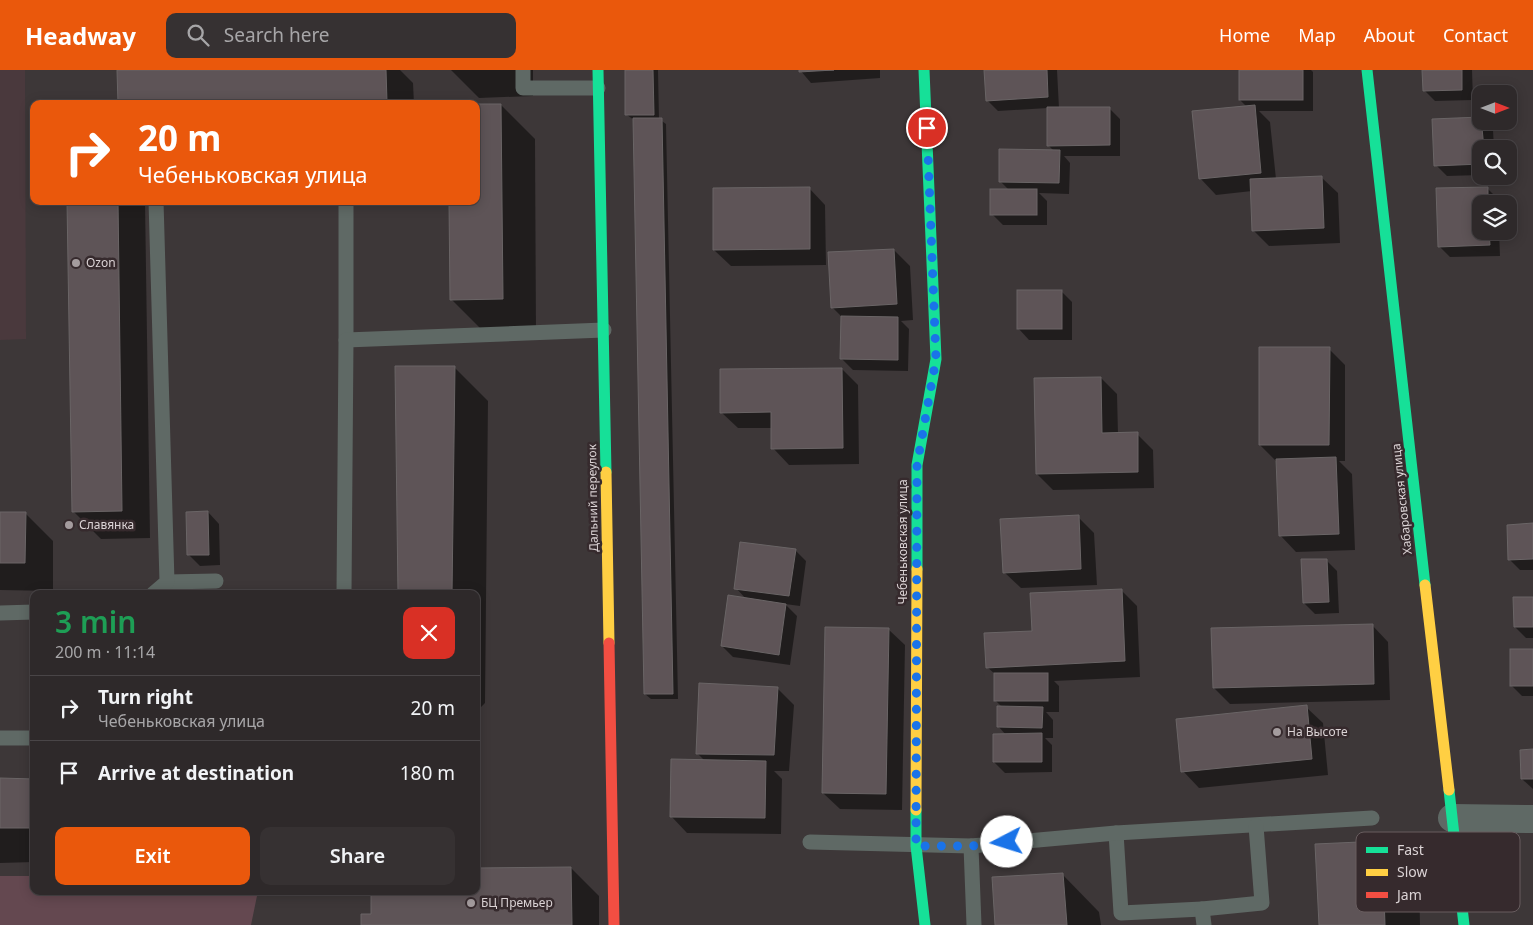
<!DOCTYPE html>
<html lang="en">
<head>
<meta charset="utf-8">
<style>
	:root { --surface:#2e292a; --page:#363132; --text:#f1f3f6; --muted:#a7a6a8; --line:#494547; --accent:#ea580c }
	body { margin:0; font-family:"Noto Sans",sans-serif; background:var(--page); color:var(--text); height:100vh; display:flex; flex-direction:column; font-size:19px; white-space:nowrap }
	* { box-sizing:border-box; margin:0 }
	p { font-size:16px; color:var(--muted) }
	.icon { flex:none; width:28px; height:28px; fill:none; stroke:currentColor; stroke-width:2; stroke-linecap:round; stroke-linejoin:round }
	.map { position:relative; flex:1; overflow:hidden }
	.details { position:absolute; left:30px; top:520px; width:450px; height:305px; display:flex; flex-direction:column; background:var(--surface); border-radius:10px; box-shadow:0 2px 12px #0003,0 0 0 1px var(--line) }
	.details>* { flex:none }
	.banner { position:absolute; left:30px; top:30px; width:450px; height:105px; border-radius:10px; box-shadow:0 2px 12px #0003,0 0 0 1px var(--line); background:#ea580c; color:#fff; overflow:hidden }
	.needle { width:32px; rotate:90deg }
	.buttons { position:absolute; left:1472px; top:15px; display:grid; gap:10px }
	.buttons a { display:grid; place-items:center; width:45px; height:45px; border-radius:10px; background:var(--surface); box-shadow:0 2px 12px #0003,0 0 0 1px var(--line); font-size:25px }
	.pin { position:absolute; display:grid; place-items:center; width:42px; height:42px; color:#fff; margin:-21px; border:2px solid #fff; border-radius:50%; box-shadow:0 1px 5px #0007 }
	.me { position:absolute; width:55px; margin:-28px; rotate:265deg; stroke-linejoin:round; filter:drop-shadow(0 0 4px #0008) }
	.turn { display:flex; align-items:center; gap:18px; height:105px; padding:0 25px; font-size:22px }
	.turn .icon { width:65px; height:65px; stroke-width:2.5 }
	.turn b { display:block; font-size:35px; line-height:42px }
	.round { display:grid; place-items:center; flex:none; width:52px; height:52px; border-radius:10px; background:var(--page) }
	.head { display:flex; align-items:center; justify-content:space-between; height:85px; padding:0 25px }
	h1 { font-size:30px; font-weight:600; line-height:38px; color:#1e9e55 }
	.primary-button { display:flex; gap:10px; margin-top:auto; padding:10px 25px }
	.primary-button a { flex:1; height:58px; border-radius:10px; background:var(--accent); color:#fff; font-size:20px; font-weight:600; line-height:58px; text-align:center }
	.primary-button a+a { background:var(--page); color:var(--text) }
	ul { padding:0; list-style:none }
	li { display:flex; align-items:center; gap:15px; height:65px; padding:0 25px; border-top:1px solid var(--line) }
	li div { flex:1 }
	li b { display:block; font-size:19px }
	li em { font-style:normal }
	header { display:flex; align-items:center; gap:30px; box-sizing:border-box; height:70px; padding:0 25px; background:var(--accent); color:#fff }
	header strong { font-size:24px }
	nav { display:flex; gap:28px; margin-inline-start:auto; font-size:18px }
	.search { width:350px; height:45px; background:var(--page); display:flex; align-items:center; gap:12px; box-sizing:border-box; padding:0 18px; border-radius:10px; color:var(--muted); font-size:19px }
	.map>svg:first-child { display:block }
	.built { fill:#4a393d }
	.green { fill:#644850 }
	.shadow { fill:#0007 }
	.building { fill:#5e5457; stroke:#6a6566 }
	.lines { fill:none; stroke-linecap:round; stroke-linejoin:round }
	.lane { stroke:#5f6965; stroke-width:15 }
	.street { stroke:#5f6965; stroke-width:28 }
	.fast { stroke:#16e098; stroke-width:11 }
	.slow { stroke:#ffcf43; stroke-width:11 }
	.jam { stroke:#f24e42; stroke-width:11 }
	.route { stroke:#1a73e8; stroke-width:9; stroke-dasharray:0 16.2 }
	.poi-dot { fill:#a49c9e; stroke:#362a2d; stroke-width:2 }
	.labels { text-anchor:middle; stroke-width:5; stroke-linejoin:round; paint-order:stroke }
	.poi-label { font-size:12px; fill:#dbd3d5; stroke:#362a2d; text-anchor:start }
	.street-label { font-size:12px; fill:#dbd3d5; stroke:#362a2d }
	.key { fill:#362a2d; stroke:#685d5f; stroke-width:1 }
	.key-label { font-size:14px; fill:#dbd3d5 }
</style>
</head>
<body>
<header>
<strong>Headway</strong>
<div class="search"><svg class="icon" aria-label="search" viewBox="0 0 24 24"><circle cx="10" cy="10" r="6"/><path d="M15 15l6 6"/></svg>Search here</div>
<nav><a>Home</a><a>Map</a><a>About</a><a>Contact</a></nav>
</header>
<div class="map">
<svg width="1533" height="855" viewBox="0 0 1533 855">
	<rect width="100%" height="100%" fill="#3d3738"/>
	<polygon class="built" points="0,0 25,0 26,269 0,270"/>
	<polygon class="green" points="0,806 34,806 34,821 258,821 251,855 0,855"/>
	<g class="shadow">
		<polygon points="119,0 400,0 413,13 414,34 120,34"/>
		<polygon points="451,0 533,0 533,26 479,28"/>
		<polygon points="626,0 658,0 659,49 666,54 678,629 651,629 645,624 634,50 627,45"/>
		<polygon points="800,0 880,0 880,8 811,13"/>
		<polygon points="986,0 1057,0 1059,38 1109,38 1120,49 1120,86 1064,86 1070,93 1069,124 1039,123 1047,131 1047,155 1003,155 992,144 1009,120 1000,111 1055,82 1048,75 1048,38 998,41 987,30"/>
		<polygon points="1240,0 1311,0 1313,2 1313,41 1259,41 1270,52 1276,109 1321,107 1338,123 1340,173 1269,176 1253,160 1252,121 1216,125 1200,108 1247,37 1240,30"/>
		<polygon points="1424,0 1472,0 1473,30 1435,31 1424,20"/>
		<polygon points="501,35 535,69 536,263 485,263 451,229"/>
		<polygon points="1481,49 1481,51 1485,51 1493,60 1494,79 1481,79 1481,105 1447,106 1436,95 1434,50"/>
		<polygon points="809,118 825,135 826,195 731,196 714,180"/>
		<polygon points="1487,118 1498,129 1498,134 1481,134 1481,161 1499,161 1500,186 1450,187 1439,176"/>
		<polygon points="68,131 145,131 150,468 101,469 73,441"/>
		<polygon points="894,180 910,196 913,250 901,251 909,259 908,301 853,300 842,289 842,247 832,237"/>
		<polygon points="1061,221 1072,232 1072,270 1029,270 1018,258"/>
		<polygon points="1329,279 1345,295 1345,391 1339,391 1352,404 1355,480 1296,482 1280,465 1276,391 1260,375"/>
		<polygon points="454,297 488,331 485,633 476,642 476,524 399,524"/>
		<polygon points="842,299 858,315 859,394 789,395 773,378 772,358 738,358 721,342"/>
		<polygon points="1101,308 1117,324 1118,364 1137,364 1153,380 1154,418 1053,420 1037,404"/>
		<polygon points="208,442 219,454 220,495 200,496 189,485"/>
		<polygon points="0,443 25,443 53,471 53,521 0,520"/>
		<polygon points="1078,447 1094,463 1097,515 1021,518 1004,502"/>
		<polygon points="1533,455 1533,500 1520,500 1509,489"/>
		<polygon points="795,480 806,491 800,536 785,534 797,546 790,595 733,587 722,576 746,529 736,518"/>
		<polygon points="1326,490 1337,501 1339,543 1315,544 1304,533"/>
		<polygon points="1121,520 1137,536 1140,607 1054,611 1059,616 1059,642 1046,642 1053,650 1053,668 1045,668 1052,675 1052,702 1005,703 994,692 1006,665 998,656 1003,638 996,631 996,605 987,597 1033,562"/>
		<polygon points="1533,528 1533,568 1526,568 1515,557"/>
		<polygon points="1372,555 1388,572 1390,630 1230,634 1214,618"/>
		<polygon points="888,559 905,575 902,740 840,739 823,723"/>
		<polygon points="1533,580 1533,626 1522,626 1511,615"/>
		<polygon points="778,619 794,635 789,701 774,701 782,709 781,764 687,763 671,746 705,691 697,683"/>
		<polygon points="1306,637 1323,653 1328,705 1199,718 1183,701"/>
		<polygon points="1533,680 1533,719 1522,709"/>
		<polygon points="0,711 34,711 34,792 0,793"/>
		<polygon points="1381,772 1419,809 1420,855 1320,855"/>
		<polygon points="571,798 599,826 599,855 362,855 372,845"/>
		<polygon points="1062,804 1099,842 1101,855 997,855"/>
	</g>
	<g class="building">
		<polygon points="117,0 386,0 387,32 118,34"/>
		<polygon points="625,0 653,0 654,45 625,45"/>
		<polygon points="799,0 834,0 799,2"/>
		<polygon points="984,0 1047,0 1048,27 986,31"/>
		<rect x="1239" y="0" width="64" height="30"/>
		<polygon points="1422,0 1462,0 1462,20 1423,21"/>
		<polygon points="476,34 501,34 503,229 450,230 449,131 476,131"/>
		<polygon points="1255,35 1261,103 1199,109 1192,41"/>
		<polygon points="1047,37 1110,37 1110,75 1047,76"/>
		<polygon points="1481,47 1484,79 1481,79 1481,94 1434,96 1432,49"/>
		<polygon points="633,48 662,48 673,624 644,624"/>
		<polygon points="999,79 1060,80 1059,113 999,112"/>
		<polygon points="1322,106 1324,158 1252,161 1250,109"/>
		<polygon points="810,117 810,179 713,180 713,118"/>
		<polygon points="1488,117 1488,134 1481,134 1481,161 1489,161 1490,175 1438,177 1436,118"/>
		<rect x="990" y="119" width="47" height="26"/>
		<polygon points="67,131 118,131 122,441 72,442"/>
		<polygon points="894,179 897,234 831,238 828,182"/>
		<rect x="1017" y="220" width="45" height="39"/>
		<polygon points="841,246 898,247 898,290 840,289"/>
		<polygon points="1259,277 1330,277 1329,375 1259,375"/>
		<polygon points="395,296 455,296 452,524 398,524"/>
		<polygon points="842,298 843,378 771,379 771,342 720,343 720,299"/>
		<polygon points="1101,307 1102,363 1138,362 1138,402 1036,404 1034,308"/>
		<polygon points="1336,387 1339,464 1279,466 1276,389"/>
		<polygon points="208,441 209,485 187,485 186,442"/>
		<polygon points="0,442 26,442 25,493 0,493"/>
		<polygon points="1079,445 1081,499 1003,503 1000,449"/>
		<polygon points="1533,453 1533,489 1508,490 1507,455"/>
		<polygon points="740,472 796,479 789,526 734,519"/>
		<polygon points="1301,489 1327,489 1329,532 1303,533"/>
		<polygon points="1122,519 1125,591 986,598 984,563 1032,561 1030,523"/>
		<polygon points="728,525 786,534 779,585 721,576"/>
		<polygon points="1513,527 1533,527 1533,557 1514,557"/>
		<polygon points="1373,554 1374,614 1213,618 1211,558"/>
		<polygon points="825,557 889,558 886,724 822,723"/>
		<rect x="1510" y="579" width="23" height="37"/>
		<rect x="994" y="603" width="54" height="28"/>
		<polygon points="699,613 778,617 774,685 696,684"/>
		<polygon points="1307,635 1312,689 1181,702 1176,649"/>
		<polygon points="997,636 1043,637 1042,658 997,657"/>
		<polygon points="1042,663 1042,692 993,692 993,664"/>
		<polygon points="1533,679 1533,709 1521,709 1520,680"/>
		<polygon points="671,689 766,691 765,748 670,747"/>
		<polygon points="0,708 34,709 34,758 0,758"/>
		<polygon points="1382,771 1385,855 1319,855 1315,774"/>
		<polygon points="571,797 572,855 361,855 361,844 371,844 371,821 476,821 476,798"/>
		<polygon points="1063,803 1067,855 995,855 992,807"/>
	</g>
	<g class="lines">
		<g class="lane">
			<polyline points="523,0 523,18 598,18"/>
			<polyline points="346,131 346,270"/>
			<polyline points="167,512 216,511"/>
			<polyline points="153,524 167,512 156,131"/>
			<polyline points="344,524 346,270 604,260"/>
			<polyline points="0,543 34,542"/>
			<polyline points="0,668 34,668"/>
			<polyline points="1116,763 1121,843 1202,839"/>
			<polyline points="810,772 971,776 1116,763 1372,748"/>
			<polyline points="971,776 974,855"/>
			<polyline points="1204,855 1202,839 1262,833 1256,756"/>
		</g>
		<polyline class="street" points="1452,748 1533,749"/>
		<g class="fast">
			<polyline points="598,0 606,402"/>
			<polyline points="1367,0 1425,515"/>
			<polyline points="917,499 917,395 936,289 924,0"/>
			<polyline points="1449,720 1464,855"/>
			<polyline points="916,740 916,776 925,855"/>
		</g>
		<g class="slow">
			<polyline points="606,402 609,573"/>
			<polyline points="1425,515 1449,720"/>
			<polyline points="916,740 917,499"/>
		</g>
		<polyline class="jam" points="609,573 614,855"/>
	</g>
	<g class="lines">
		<polyline class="route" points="927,58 936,289 917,395 916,776 971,776 1007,772"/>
	</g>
	<g class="poi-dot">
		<circle cx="76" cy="193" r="5"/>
		<circle cx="69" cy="455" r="5"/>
		<circle cx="1277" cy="662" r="5"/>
		<circle cx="471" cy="833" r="5"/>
	</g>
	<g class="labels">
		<g class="poi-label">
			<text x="86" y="197">Ozon</text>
			<text x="79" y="459">Славянка</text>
			<text x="1287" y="666">На Высоте</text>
			<text x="481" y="837">БЦ Премьер</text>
		</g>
		<g class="street-label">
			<text transform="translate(593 428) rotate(-91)" y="4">Дальний переулок</text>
			<text transform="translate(1402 429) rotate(-96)" y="4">Хабаровская улица</text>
			<text transform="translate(903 472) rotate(-90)" y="4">Чебеньковская улица</text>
		</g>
	</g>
	<rect x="1356" y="762" width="164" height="80" rx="8" class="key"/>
	<rect x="1366" y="777" width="22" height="6" fill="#16e098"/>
	<rect x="1366" y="799" width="22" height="7" fill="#ffcf43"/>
	<rect x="1366" y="822" width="22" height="6" fill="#f24e42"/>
	<g class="key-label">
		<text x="1397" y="785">Fast</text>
		<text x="1397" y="807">Slow</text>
		<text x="1397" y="830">Jam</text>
	</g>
</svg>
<div class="buttons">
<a><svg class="needle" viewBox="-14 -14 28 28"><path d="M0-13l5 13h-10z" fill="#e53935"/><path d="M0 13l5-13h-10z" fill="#a7a6a8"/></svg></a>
<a><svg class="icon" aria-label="search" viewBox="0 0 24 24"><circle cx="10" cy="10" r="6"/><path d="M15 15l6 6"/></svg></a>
<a><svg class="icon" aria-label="layers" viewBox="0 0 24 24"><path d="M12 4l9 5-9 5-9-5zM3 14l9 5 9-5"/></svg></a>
</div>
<div class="pin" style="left:927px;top:58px;background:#d93025"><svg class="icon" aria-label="arrive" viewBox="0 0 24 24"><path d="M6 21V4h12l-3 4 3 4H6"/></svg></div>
<svg class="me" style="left:1007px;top:772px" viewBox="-20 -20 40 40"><circle r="19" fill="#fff"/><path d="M0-13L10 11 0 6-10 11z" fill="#1a73e8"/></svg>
<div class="banner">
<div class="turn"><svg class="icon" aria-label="right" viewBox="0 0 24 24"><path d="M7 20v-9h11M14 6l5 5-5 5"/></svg><div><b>20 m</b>Чебеньковская улица</div></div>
</div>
<section class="details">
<div class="head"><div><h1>3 min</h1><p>200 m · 11:14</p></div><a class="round" style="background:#d93025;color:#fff"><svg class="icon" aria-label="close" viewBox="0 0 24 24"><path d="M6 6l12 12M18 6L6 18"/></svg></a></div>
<ul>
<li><svg class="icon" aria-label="right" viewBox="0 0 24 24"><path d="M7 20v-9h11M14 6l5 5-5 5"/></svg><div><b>Turn right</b><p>Чебеньковская улица</p></div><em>20 m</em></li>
<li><svg class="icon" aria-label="arrive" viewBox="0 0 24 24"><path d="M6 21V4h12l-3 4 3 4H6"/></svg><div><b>Arrive at destination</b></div><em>180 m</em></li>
</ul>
<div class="primary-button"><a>Exit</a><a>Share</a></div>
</section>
</div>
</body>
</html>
